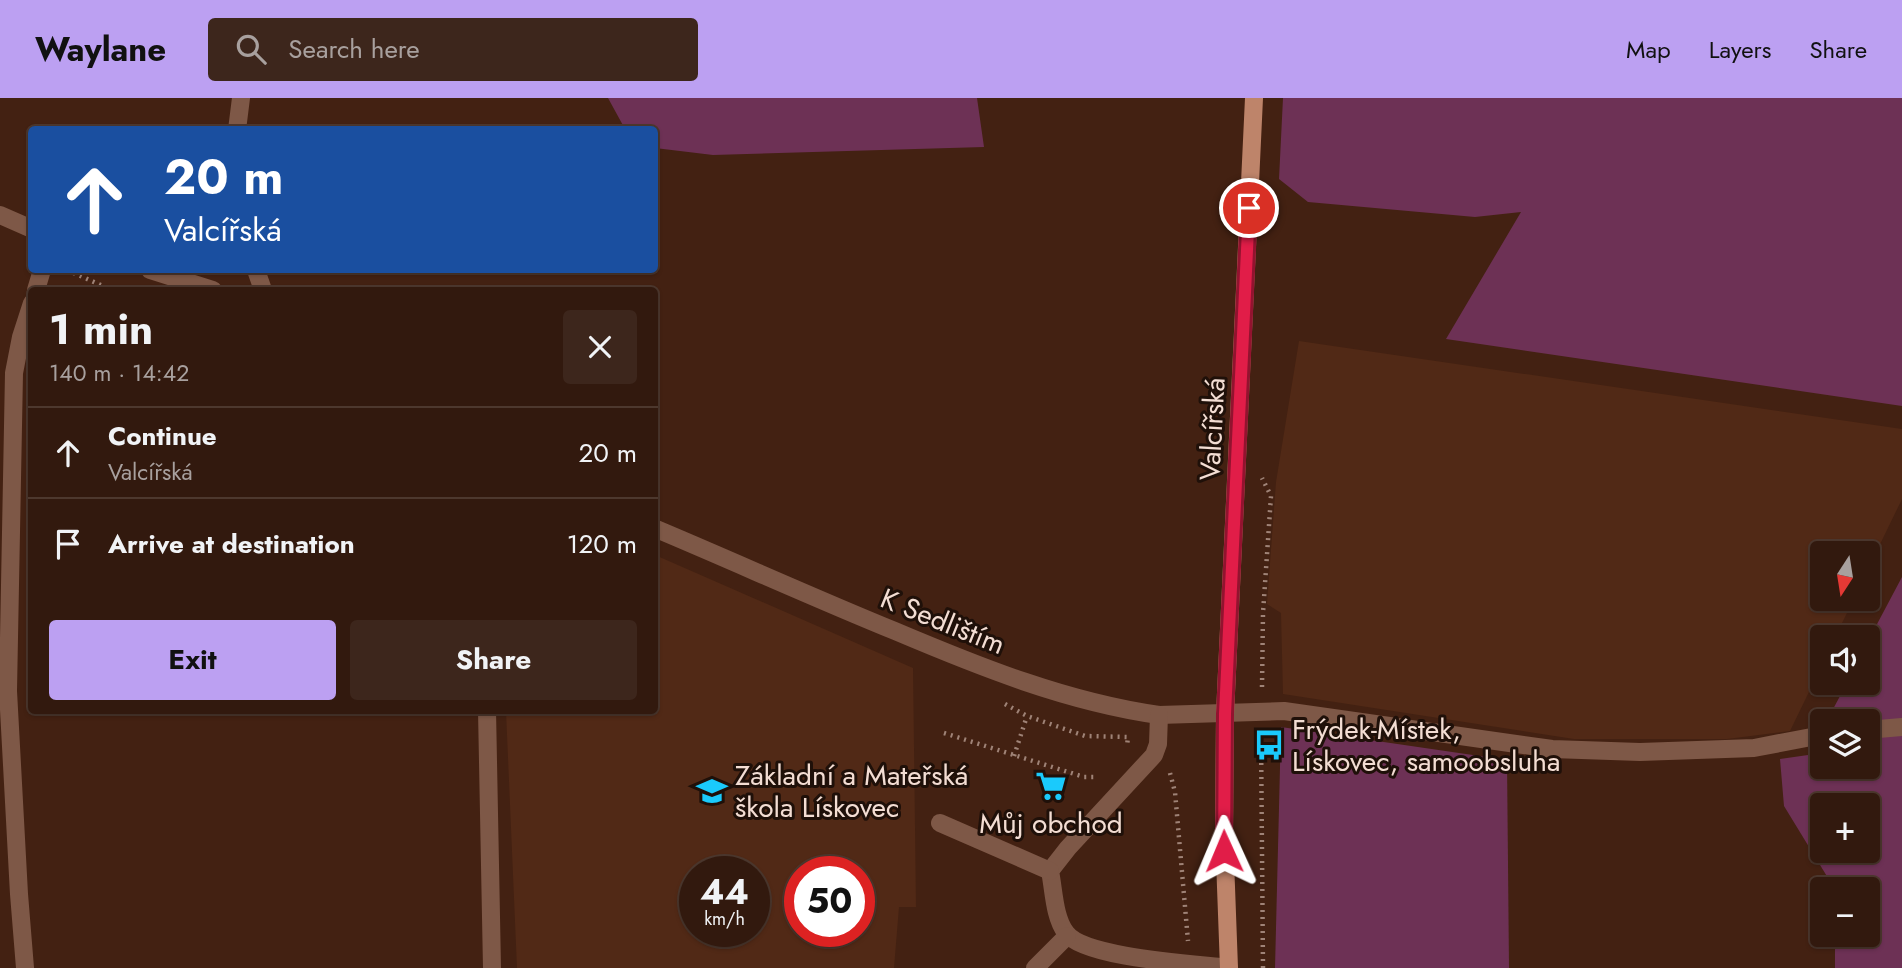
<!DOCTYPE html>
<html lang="en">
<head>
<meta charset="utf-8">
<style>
	:root { --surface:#32190e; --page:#3d261c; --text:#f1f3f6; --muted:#a8a09e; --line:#4d382e; --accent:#bca0f2 }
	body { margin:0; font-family:Jost,sans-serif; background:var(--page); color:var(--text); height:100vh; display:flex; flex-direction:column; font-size:26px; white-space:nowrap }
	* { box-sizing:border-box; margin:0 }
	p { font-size:23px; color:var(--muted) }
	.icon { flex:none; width:38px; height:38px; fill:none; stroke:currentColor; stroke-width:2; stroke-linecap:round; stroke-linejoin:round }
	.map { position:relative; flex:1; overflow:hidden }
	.drawer { position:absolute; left:28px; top:189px; width:630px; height:427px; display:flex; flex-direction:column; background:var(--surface); border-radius:7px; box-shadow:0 2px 5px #0004,0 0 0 2px var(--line) }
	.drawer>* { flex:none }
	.banner { position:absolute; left:28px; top:28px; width:630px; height:147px; border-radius:7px; box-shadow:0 2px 5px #0004,0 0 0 2px var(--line); background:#1a4fa0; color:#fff; overflow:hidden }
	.needle { width:46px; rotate:192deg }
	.fabs { position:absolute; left:1810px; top:443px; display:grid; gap:14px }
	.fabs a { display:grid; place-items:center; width:70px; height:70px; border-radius:7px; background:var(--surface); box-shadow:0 2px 5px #0004,0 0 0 2px var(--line); font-size:35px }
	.speed { position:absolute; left:679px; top:758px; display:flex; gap:14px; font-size:35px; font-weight:700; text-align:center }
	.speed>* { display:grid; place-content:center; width:91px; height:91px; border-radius:50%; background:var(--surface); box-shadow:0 2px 5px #0004,0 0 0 2px var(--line); line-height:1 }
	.speed small { font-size:18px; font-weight:400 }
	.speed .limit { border:10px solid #d22; background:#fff; color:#111 }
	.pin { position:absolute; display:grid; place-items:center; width:60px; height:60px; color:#fff; margin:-30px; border:4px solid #fff; border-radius:50%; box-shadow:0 2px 7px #0007 }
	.me { position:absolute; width:77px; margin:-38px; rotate:359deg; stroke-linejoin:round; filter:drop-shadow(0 0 5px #0008) }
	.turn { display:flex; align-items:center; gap:24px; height:147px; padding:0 21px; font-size:32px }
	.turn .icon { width:91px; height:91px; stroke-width:2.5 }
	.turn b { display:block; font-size:49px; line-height:60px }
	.round { display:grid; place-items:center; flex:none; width:74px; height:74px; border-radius:7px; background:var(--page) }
	.head { display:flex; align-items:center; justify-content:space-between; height:119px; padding:0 21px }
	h1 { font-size:42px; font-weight:700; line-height:52px }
	.button { display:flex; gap:14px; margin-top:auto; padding:14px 21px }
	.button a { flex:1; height:80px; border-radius:7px; background:var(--accent); color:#111; font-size:28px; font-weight:700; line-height:80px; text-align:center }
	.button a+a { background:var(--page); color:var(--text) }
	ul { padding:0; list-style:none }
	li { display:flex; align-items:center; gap:21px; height:91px; padding:0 21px; border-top:2px solid var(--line) }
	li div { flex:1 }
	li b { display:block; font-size:26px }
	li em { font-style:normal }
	header { display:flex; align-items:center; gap:42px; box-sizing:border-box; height:98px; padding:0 35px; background:var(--accent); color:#111 }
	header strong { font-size:33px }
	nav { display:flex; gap:38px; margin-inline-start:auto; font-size:24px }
	.search { width:490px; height:63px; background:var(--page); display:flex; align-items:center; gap:18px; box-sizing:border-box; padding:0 24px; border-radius:7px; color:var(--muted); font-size:26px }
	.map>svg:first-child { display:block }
	.built { fill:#512916; fill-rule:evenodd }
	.green { fill:#6d3155; fill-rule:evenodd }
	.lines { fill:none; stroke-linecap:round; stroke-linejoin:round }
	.path { stroke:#9f8377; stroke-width:4.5; stroke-dasharray:2 5; stroke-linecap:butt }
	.minor { stroke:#7e5847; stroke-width:18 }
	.major { stroke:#be846a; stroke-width:18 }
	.route-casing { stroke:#92132f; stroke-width:18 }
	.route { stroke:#e11d48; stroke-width:12 }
	.labels { text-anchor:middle; stroke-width:6; stroke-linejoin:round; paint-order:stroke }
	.street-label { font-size:28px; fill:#f3ddd3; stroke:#1f1009 }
	.poi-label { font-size:28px; fill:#f3ddd3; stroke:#1f1009; text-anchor:start }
</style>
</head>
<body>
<header>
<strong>Waylane</strong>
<div class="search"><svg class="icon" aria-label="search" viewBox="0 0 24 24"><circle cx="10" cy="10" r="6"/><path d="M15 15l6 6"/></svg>Search here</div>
<nav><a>Map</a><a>Layers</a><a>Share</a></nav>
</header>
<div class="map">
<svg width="1902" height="870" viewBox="0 0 1902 870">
	<rect width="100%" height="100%" fill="#432112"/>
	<g class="built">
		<polygon points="1299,243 1902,331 1902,401 1867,473 1867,455 1822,455 1822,500 1854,501 1835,539 1822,539 1822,567 1790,633 1727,641 1574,641 1283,596 1281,515 1267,506 1276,384"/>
		<path d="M655 457 913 570 916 809H899L894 870H517L506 613 654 612ZM695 774H754V833H695ZM800 774H859V833H800Z"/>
	</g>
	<g class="green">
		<polygon points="608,0 977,0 984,49 713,57 655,50 654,32 625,31"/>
		<polygon points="1283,0 1902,0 1902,308 1446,241 1521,114 1475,119 1308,104 1279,81"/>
		<path d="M1902 479V870H1835V837L1867 836V791H1828V780L1784 708 1780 661 1822 655V668H1867V623H1832V613L1847 585 1867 584V545ZM1822 707H1867V752H1822Z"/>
		<polygon points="1281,629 1507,662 1509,870 1275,870"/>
	</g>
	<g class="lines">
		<g class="path">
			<polyline points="67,172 112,192"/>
			<polyline points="1262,589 1263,515 1271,398 1262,380"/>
			<polyline points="1005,606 1027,618 1085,638 1128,639 1127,648"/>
			<polyline points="944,635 1084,679 1097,679"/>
			<polyline points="1261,637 1263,870"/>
			<polyline points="1014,658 1027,618"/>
			<polyline points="1170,675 1175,694 1188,843"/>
		</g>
		<g class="minor">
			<polyline points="237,32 241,0"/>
			<polyline points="0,117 32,131"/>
			<polyline points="150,172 213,192"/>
			<polyline points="256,172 263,192"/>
			<polyline points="36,192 42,172"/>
			<path d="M654 430C735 464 814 500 895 533 980 569 1067 604 1159 617L1284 613 1552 651 1640 654 1754 650 1822 637"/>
			<polyline points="487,612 492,870"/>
			<path d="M1159 617 1158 646 1154 657 1068 750 1050 773C1054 793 1054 819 1066 835 1084 860 1196 866 1229 870"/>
			<polyline points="1867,632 1902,629"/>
			<polyline points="940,725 1050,773"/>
			<polyline points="25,870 19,796 8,593 14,275 21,239 32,205"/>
			<polyline points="1035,870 1067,838"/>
		</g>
		<polyline class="major" points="1229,870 1224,735 1225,616 1254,0"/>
	</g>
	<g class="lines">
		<g class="route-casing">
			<polyline id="route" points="1224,753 1225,616 1249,110"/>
		</g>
		<use href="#route" class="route"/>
	</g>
	<defs>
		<g id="bus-bare" transform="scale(2.415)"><path d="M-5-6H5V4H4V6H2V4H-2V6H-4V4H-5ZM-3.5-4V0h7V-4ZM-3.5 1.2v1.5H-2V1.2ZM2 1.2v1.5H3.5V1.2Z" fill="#1acafc" stroke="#1f1009" stroke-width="2.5" paint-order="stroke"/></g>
		<g id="supermarket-bare" transform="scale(2.415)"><path d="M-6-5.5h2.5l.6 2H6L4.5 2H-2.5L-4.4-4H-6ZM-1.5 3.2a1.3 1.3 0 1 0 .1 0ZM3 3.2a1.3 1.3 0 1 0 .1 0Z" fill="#1acafc" stroke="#1f1009" stroke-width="2.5" paint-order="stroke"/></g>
		<g id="school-bare" transform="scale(2.415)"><path d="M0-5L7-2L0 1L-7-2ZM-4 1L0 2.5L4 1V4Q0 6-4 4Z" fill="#1acafc" stroke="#1f1009" stroke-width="2.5" paint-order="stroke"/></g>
	</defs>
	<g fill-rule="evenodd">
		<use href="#bus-bare" x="1269" y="647"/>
		<use href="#supermarket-bare" x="1051" y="688"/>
		<use href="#school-bare" x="712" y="693"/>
	</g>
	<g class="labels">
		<g class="street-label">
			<text transform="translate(1212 331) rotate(-87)" y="10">Valcířská</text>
			<text transform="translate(943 523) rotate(22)" y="10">K Sedlištím</text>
		</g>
		<g class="poi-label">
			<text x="1292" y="641">Frýdek-Místek,<tspan x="1292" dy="32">Lískovec, samoobsluha</tspan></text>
			<text x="735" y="687">Základní a Mateřská<tspan x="735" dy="32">škola Lískovec</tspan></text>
			<text x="1051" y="735" text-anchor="middle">Můj obchod</text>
		</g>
	</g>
</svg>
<div class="fabs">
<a><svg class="needle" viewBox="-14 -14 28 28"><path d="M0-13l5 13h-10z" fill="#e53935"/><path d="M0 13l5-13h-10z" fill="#a8a09e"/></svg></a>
<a><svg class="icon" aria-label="sound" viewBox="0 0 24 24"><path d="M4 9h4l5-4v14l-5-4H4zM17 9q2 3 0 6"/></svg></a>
<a><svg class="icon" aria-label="layers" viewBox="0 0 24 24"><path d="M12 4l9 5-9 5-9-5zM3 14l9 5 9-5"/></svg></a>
<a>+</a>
<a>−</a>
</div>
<div class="speed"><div>44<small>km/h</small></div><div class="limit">50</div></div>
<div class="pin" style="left:1249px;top:110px;background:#d93025"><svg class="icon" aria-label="arrive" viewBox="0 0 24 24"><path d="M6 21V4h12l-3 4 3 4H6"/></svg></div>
<svg class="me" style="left:1224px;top:753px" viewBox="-20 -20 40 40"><path d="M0-17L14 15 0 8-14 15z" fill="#e11d48" stroke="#fff" stroke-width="4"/></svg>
<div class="banner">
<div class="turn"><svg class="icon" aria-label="ahead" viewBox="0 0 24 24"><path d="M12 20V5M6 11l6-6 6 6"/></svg><div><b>20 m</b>Valcířská</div></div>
</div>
<section class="drawer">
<div class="head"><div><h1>1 min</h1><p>140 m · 14:42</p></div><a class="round"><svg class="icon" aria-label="close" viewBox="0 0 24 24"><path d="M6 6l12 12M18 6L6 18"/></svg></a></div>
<ul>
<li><svg class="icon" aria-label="ahead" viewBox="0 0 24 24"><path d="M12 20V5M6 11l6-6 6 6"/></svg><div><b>Continue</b><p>Valcířská</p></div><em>20 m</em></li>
<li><svg class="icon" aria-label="arrive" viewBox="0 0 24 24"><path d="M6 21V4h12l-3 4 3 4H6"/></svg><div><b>Arrive at destination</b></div><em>120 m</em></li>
</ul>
<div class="button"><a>Exit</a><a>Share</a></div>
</section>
</div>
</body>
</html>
